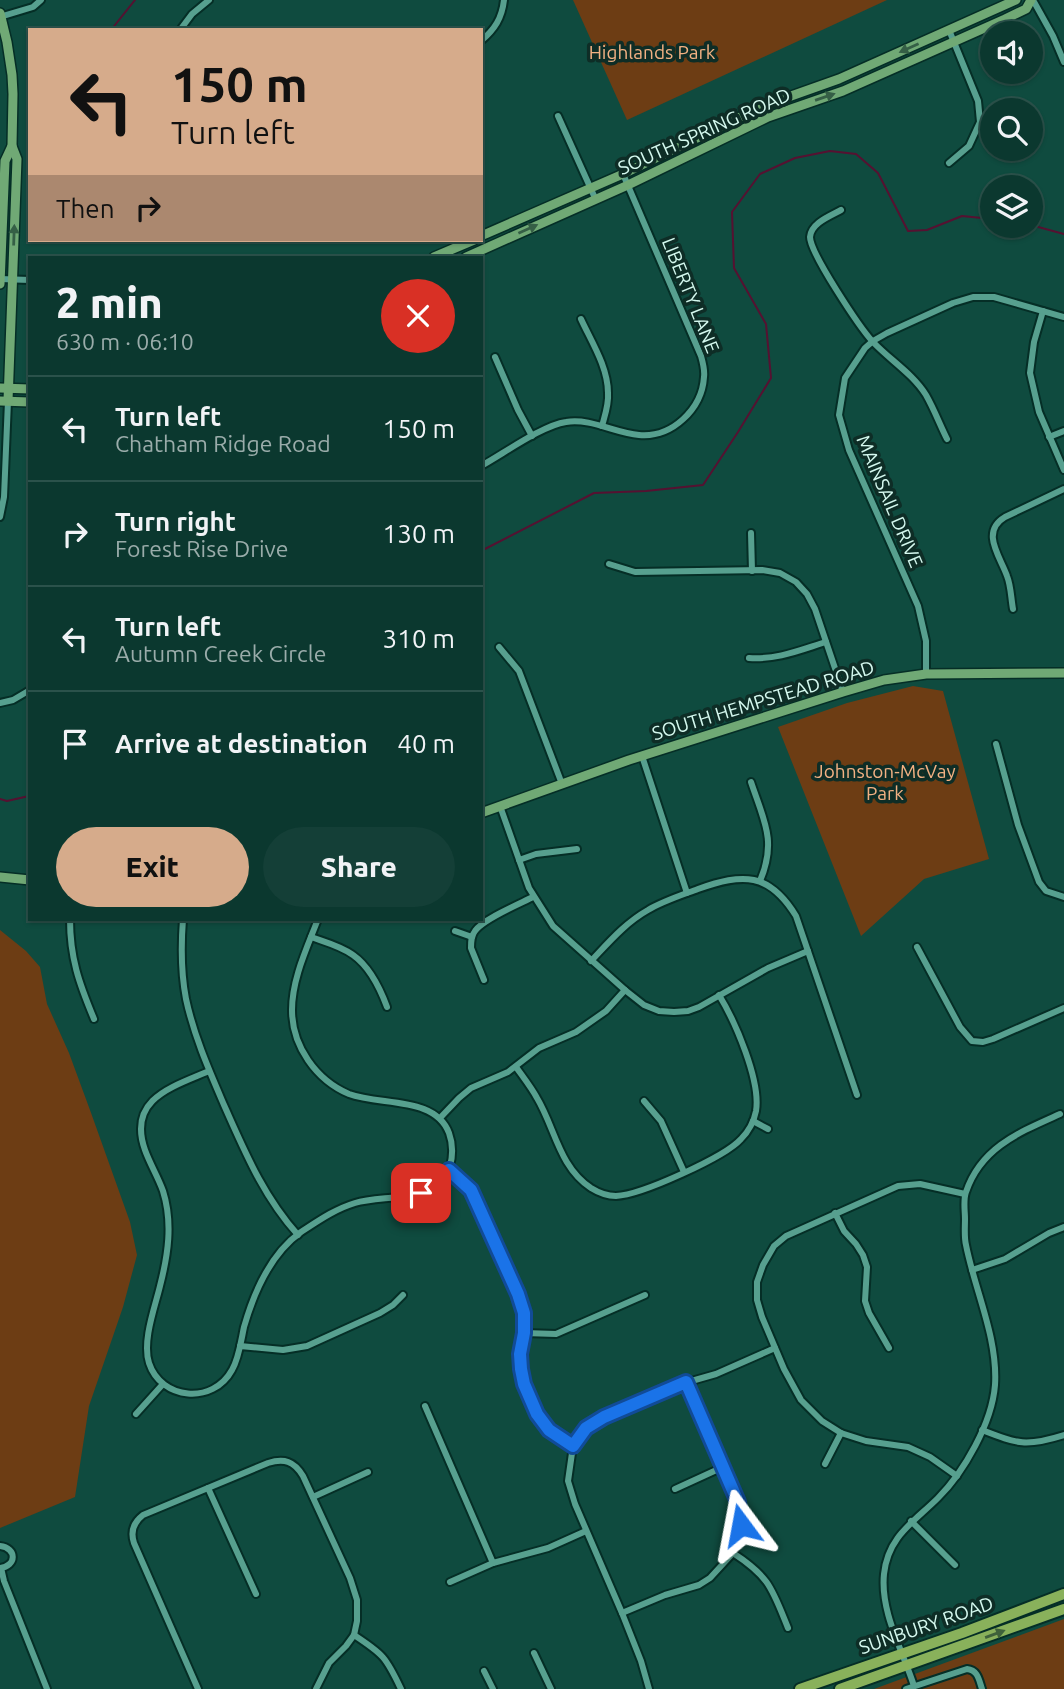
<!DOCTYPE html>
<html lang="en">
<head>
<meta charset="utf-8">
<style>
	:root { --surface:#0b382f; --page:#143f37; --text:#f1f3f6; --muted:#9aacaa; --line:#2b524b; --accent:#d6ab8b }
	body { margin:0; font-family:Ubuntu,sans-serif; background:var(--page); color:var(--text); height:100vh; display:flex; flex-direction:column; font-size:26px; white-space:nowrap }
	* { box-sizing:border-box; margin:0 }
	p { font-size:23px; color:var(--muted) }
	.icon { flex:none; width:38px; height:38px; fill:none; stroke:currentColor; stroke-width:2; stroke-linecap:round; stroke-linejoin:round }
	.map { position:relative; flex:1; overflow:hidden }
	.details { position:absolute; left:28px; top:256px; width:455px; height:665px; display:flex; flex-direction:column; background:var(--surface); border-radius:0px; box-shadow:0 2px 5px #0004,0 0 0 2px var(--line) }
	.details>* { flex:none }
	.banner { position:absolute; left:28px; top:28px; width:455px; height:214px; border-radius:0px; box-shadow:0 2px 5px #0004,0 0 0 2px var(--line); background:#d6ab8b; color:#111; overflow:hidden }
	.controls { position:absolute; left:980px; top:21px; display:grid; gap:14px }
	.controls a { display:grid; place-items:center; width:63px; height:63px; border-radius:50%; background:var(--surface); box-shadow:0 2px 5px #0004,0 0 0 2px var(--line); font-size:35px }
	.pin { position:absolute; display:grid; place-items:center; width:60px; height:60px; color:#fff; margin:-30px; border-radius:14px; box-shadow:0 4px 10px #0006 }
	.me { position:absolute; width:77px; margin:-38px; rotate:347deg; stroke-linejoin:round; filter:drop-shadow(0 0 5px #0008) }
	.turn { display:flex; align-items:center; gap:24px; height:147px; padding:0 28px; font-size:32px }
	.turn .icon { width:91px; height:91px; stroke-width:2.5 }
	.turn b { display:block; font-size:49px; line-height:60px }
	.then { display:flex; align-items:center; height:66px; padding:0 28px; background:#0003; gap:14px; font-size:26px }
	.round { display:grid; place-items:center; flex:none; width:74px; height:74px; border-radius:37px; background:var(--page) }
	.overview { display:flex; align-items:center; justify-content:space-between; height:119px; padding:0 28px }
	h1 { font-size:42px; font-weight:800; line-height:52px }
	.cta { display:flex; gap:14px; margin-top:auto; padding:14px 28px }
	.cta a { flex:1; height:80px; border-radius:42px; background:var(--accent); color:#111; font-size:28px; font-weight:800; line-height:80px; text-align:center }
	.cta a+a { background:var(--page); color:var(--text) }
	ul { padding:0; list-style:none }
	li { display:flex; align-items:center; gap:21px; height:105px; padding:0 28px; border-top:2px solid var(--line) }
	li div { flex:1 }
	li b { display:block; font-size:26px }
	li em { font-style:normal }
	.map>svg:first-child { display:block }
	.green { fill:#6d3d14 }
	.lines { fill:none; stroke-linecap:round; stroke-linejoin:round }
	.stream { stroke:#561131; stroke-width:2 }
	.street-casing { stroke:#052e26; stroke-width:10 }
	.secondary-casing { stroke:#052e26; stroke-width:12 }
	.primary-casing { stroke:#052e26; stroke-width:14 }
	.street { stroke:#57a08f; stroke-width:6 }
	.secondary { stroke:#70a975; stroke-width:9 }
	.primary { stroke:#89b15b; stroke-width:10 }
	.oneway { fill:#355f46 }
	.oneway2 { fill:#3f623b }
	.route-casing { stroke:#114b97; stroke-width:18 }
	.route { stroke:#1a73e8; stroke-width:12 }
	.labels { text-anchor:middle; stroke-width:7; stroke-linejoin:round; paint-order:stroke }
	.park-label { font-size:19px; fill:#f2b183; stroke:#0e2d26 }
	.street-label { font-size:19px; fill:#d5f9ef; stroke:#0e2d26 }
</style>
</head>
<body>
<div class="map">
<svg width="1064" height="1689" viewBox="0 0 1064 1689">
	<rect width="100%" height="100%" fill="#0f4b3f"/>
	<g class="green">
		<polygon points="573,0 887,0 627,120"/>
		<polygon points="913,686 943,691 989,859 924,879 861,936 778,727 847,703"/>
		<polygon points="0,930 26,951 40,967 47,1004 69,1053 90,1110 130,1222 137,1255 123,1307 89,1406 75,1497 0,1528"/>
		<polygon points="1064,1619 1064,1689 874,1689"/>
	</g>
	<g class="lines">
		<g class="stream">
			<polyline points="111,30 135,0"/>
			<polyline points="29,129 30,128"/>
			<polyline points="1031,225 1064,234"/>
			<polyline points="481,551 594,493 646,491 703,485 738,432 771,378 766,324 734,268 732,212 760,174 795,158 830,151 856,154 878,173 908,231 927,230 962,216 992,219"/>
			<polyline points="0,799 7,801 29,796 30,793"/>
		</g>
		<g class="street-casing">
			<g id="street">
				<polyline points="1033,0 1053,36 1064,62"/>
				<polyline points="0,17 33,7 41,0"/>
				<polyline points="180,30 192,14 209,0"/>
				<path d="M481 41C495 29 502 18 504 0"/>
				<polyline points="558,116 595,198"/>
				<polyline points="949,163 969,146 980,122 978,101 949,30"/>
				<path d="M841 210C830 216 811 223 810 237 810 253 860 328 873 342 890 360 913 374 926 395 934 409 940 425 947 439"/>
				<polyline points="0,279 30,280"/>
				<polyline points="1043,311 1034,342 1030,373 1039,412 1064,470"/>
				<path d="M581 319C591 341 608 367 608 393 609 404 605 415 602 426"/>
				<polyline points="495,357 518,410 532,436"/>
				<polyline points="1049,437 1064,431"/>
				<path d="M481 466C503 454 543 425 566 422 591 418 615 433 639 435 672 438 702 409 704 377 705 370 703 363 701 356L623 174"/>
				<polyline points="0,517 4,497 8,401"/>
				<polyline points="751,533 752,571"/>
				<polyline points="609,564 635,572 762,570 780,573 796,582 807,594 815,609 843,692"/>
				<path d="M1013 609C1011 598 1011 586 1007 576 1000 556 980 532 1005 517L1064 489"/>
				<polyline points="499,647 519,671 562,784"/>
				<path d="M749 658C777 660 800 650 826 642"/>
				<polyline points="926,674 926,641 918,606 849,450 839,415 845,378 865,348 873,341 887,333 953,303 973,297 994,297 1064,317"/>
				<polyline points="0,703 13,700 30,690"/>
				<polyline points="996,744 1018,825 1039,882 1046,891 1064,897"/>
				<polyline points="642,756 687,893"/>
				<path d="M751 782C764 821 777 841 760 881"/>
				<polyline points="500,806 529,888 553,926 625,990 644,1005 659,1011 674,1012 688,1011 699,1007 768,968 808,951"/>
				<polyline points="519,860 536,854 577,849"/>
				<path d="M70 919C70 958 79 983 94 1019"/>
				<path d="M183 919C181 945 181 973 186 999 194 1036 209 1070 224 1105 245 1152 263 1196 298 1235"/>
				<polyline points="455,931 472,937"/>
				<path d="M311 937C325 942 341 946 353 955 370 967 380 988 387 1007"/>
				<polyline points="917,947 960,1027 972,1041 983,1042 993,1039 1064,1008"/>
				<path d="M591 961C609 942 625 923 648 910 663 901 682 895 698 889 743 873 769 872 796 916L857 1095"/>
				<path d="M484 980 471 948C471 942 471 936 475 931 483 919 519 904 533 897"/>
				<path d="M516 1067C523 1077 531 1087 537 1098 555 1128 559 1167 591 1188 599 1193 607 1196 616 1196 641 1195 725 1157 741 1139 748 1132 754 1121 756 1111 761 1081 735 1021 719 995"/>
				<path d="M209 1071C172 1087 127 1099 145 1150 150 1164 158 1177 163 1191 173 1223 168 1255 160 1286 155 1307 142 1341 149 1363 161 1400 213 1405 232 1370 239 1358 241 1341 244 1327 254 1292 270 1254 301 1232 318 1221 335 1209 355 1203 385 1194 437 1204 450 1166 453 1155 453 1144 449 1133 435 1096 381 1106 349 1094 316 1080 292 1046 292 1010 292 979 307 948 318 919"/>
				<polyline points="644,1101 661,1121 684,1172"/>
				<polyline points="440,1118 459,1098 471,1088 508,1072 539,1048 576,1032 606,1011 625,990"/>
				<polyline points="753,1121 768,1129"/>
				<polyline points="449,1169 462,1180 471,1190 518,1294 524,1313 524,1333 520,1355 524,1383 543,1422 549,1430 573,1446"/>
				<polyline points="835,1213 844,1231 856,1244 863,1255 867,1267 865,1301 869,1313 889,1348"/>
				<polyline points="972,1270 1005,1259 1049,1233 1064,1227"/>
				<polyline points="524,1333 556,1334 645,1295"/>
				<polyline points="240,1346 283,1350 307,1346 380,1313 393,1305 403,1295"/>
				<polyline points="425,1406 493,1563"/>
				<polyline points="136,1414 163,1384"/>
				<path d="M982 1430C1018 1444 1026 1447 1064 1435"/>
				<polyline points="825,1464 841,1433"/>
				<polyline points="957,1476 930,1457 908,1447 866,1441 841,1433 822,1421 801,1400 784,1369 762,1317 757,1300 757,1282 763,1265 774,1246 786,1236 898,1186 920,1184 965,1194"/>
				<polyline points="208,1488 256,1594"/>
				<polyline points="675,1489 723,1467"/>
				<polyline points="313,1497 368,1472"/>
				<polyline points="911,1521 955,1565"/>
				<path d="M0 1546C17 1548 17 1566 0 1568"/>
				<path d="M733 1553C770 1577 772 1589 788 1628"/>
				<polyline points="1,1568 4,1581 47,1689"/>
				<polyline points="450,1582 493,1563 548,1548 586,1531"/>
				<polyline points="622,1613 665,1595 699,1585 710,1578 733,1553 738,1539 741,1525 738,1502 686,1382"/>
				<path d="M354 1635C383 1654 386 1657 401 1689"/>
				<polyline points="534,1653 551,1689"/>
				<polyline points="484,1671 493,1689"/>
				<path d="M914 1686C903 1651 880 1612 884 1574 888 1536 914 1522 938 1498 964 1472 992 1423 995 1385 998 1338 975 1291 966 1245 964 1237 965 1228 965 1219 965 1211 963 1200 966 1192 981 1147 1020 1132 1060 1114"/>
				<path d="M198 1689 134 1543C130 1531 134 1522 143 1515L268 1463C284 1458 294 1461 303 1476L350 1578 357 1600V1621L354 1635 346 1646 329 1663 316 1689"/>
				<polyline points="649,1689 641,1661 622,1613 575,1504 568,1481 573,1446 586,1428 604,1417 674,1386 716,1374 775,1348"/>
				<path d="M906 1689 967 1669C978 1670 979 1680 982 1689"/>
			</g>
		</g>
		<g class="secondary-casing">
			<g id="secondary">
				<polyline points="0,13 7,42 12,75 13,94 12,146 5,161 0,284"/>
				<polyline points="481,236 623,174 763,106 839,79 1016,0"/>
				<polyline points="434,257 474,240"/>
				<polyline points="466,257 628,185 768,117 843,91 1005,19 1026,9 1031,0"/>
				<polyline points="0,388 30,389"/>
				<polyline points="0,401 30,402"/>
				<polyline points="8,401 17,159 12,146"/>
				<polyline points="481,813 629,760 843,692 884,680 926,674 1064,673"/>
				<polyline points="0,877 30,880"/>
			</g>
		</g>
		<g class="primary-casing">
			<g id="primary">
				<polyline points="800,1689 962,1633 1064,1594"/>
				<polyline points="840,1689 1064,1609"/>
			</g>
		</g>
		<use href="#street" class="street"/>
		<use href="#secondary" class="secondary"/>
		<use href="#primary" class="primary"/>
	</g>
	<defs><path id="oneway-solid" d="M-6-.8H1V-3.2L6.5 0L1 3.2V.8H-6Z" transform="scale(1.75)"/></defs>
	<g class="oneway">
		<use href="#oneway-solid" transform="translate(909 48) rotate(156)"/>
		<use href="#oneway-solid" transform="translate(825 97) rotate(-19)"/>
		<use href="#oneway-solid" transform="translate(528 229) rotate(-24)"/>
		<use href="#oneway-solid" transform="translate(14 235) rotate(-88)"/>
	</g>
	<use class="oneway2" href="#oneway-solid" transform="translate(995 1634) rotate(-20)"/>
	<g class="lines">
		<g class="route-casing">
			<path id="route" d="M421 1193C433 1187 441 1181 449 1170L471 1190 518 1294 524 1313V1333L520 1354 521 1369 524 1384 537 1414 549 1430 573 1446 586 1428 604 1417 686 1382 738 1502 741 1525"/>
		</g>
		<use href="#route" class="route"/>
	</g>
	<g class="labels">
		<g class="park-label">
			<text x="652" y="59">Highlands Park</text>
			<text x="885" y="778">Johnston-McVay<tspan x="885" dy="22">Park</tspan></text>
		</g>
		<g class="street-label">
			<text transform="translate(704 131) rotate(-24)" y="7">SOUTH SPRING ROAD</text>
			<text transform="translate(691 295) rotate(68)" y="7">LIBERTY LANE</text>
			<text transform="translate(890 501) rotate(67)" y="7">MAINSAIL DRIVE</text>
			<text transform="translate(763 700) rotate(-17)" y="7">SOUTH HEMPSTEAD ROAD</text>
			<text transform="translate(926 1625) rotate(-19)" y="7">SUNBURY ROAD</text>
		</g>
	</g>
</svg>
<div class="controls">
<a><svg class="icon" aria-label="sound" viewBox="0 0 24 24"><path d="M4 9h4l5-4v14l-5-4H4zM17 9q2 3 0 6"/></svg></a>
<a><svg class="icon" aria-label="search" viewBox="0 0 24 24"><circle cx="10" cy="10" r="6"/><path d="M15 15l6 6"/></svg></a>
<a><svg class="icon" aria-label="layers" viewBox="0 0 24 24"><path d="M12 4l9 5-9 5-9-5zM3 14l9 5 9-5"/></svg></a>
</div>
<div class="pin" style="left:421px;top:1193px;background:#d93025"><svg class="icon" aria-label="arrive" viewBox="0 0 24 24"><path d="M6 21V4h12l-3 4 3 4H6"/></svg></div>
<svg class="me" style="left:741px;top:1525px" viewBox="-20 -20 40 40"><path d="M0-17L14 15 0 8-14 15z" fill="#1a73e8" stroke="#fff" stroke-width="4"/></svg>
<div class="banner">
<div class="turn"><svg class="icon" aria-label="left" viewBox="0 0 24 24"><path d="M17 20v-9H6M10 6l-5 5 5 5"/></svg><div><b>150 m</b>Turn left</div></div>
<div class="then">Then<svg class="icon" aria-label="right" viewBox="0 0 24 24"><path d="M7 20v-9h11M14 6l5 5-5 5"/></svg></div>
</div>
<section class="details">
<div class="overview"><div><h1>2 min</h1><p>630 m · 06:10</p></div><a class="round" style="background:#d93025;color:#fff"><svg class="icon" aria-label="close" viewBox="0 0 24 24"><path d="M6 6l12 12M18 6L6 18"/></svg></a></div>
<ul>
<li><svg class="icon" aria-label="left" viewBox="0 0 24 24"><path d="M17 20v-9H6M10 6l-5 5 5 5"/></svg><div><b>Turn left</b><p>Chatham Ridge Road</p></div><em>150 m</em></li>
<li><svg class="icon" aria-label="right" viewBox="0 0 24 24"><path d="M7 20v-9h11M14 6l5 5-5 5"/></svg><div><b>Turn right</b><p>Forest Rise Drive</p></div><em>130 m</em></li>
<li><svg class="icon" aria-label="left" viewBox="0 0 24 24"><path d="M17 20v-9H6M10 6l-5 5 5 5"/></svg><div><b>Turn left</b><p>Autumn Creek Circle</p></div><em>310 m</em></li>
<li><svg class="icon" aria-label="arrive" viewBox="0 0 24 24"><path d="M6 21V4h12l-3 4 3 4H6"/></svg><div><b>Arrive at destination</b></div><em>40 m</em></li>
</ul>
<div class="cta"><a>Exit</a><a>Share</a></div>
</section>
</div>
</body>
</html>
